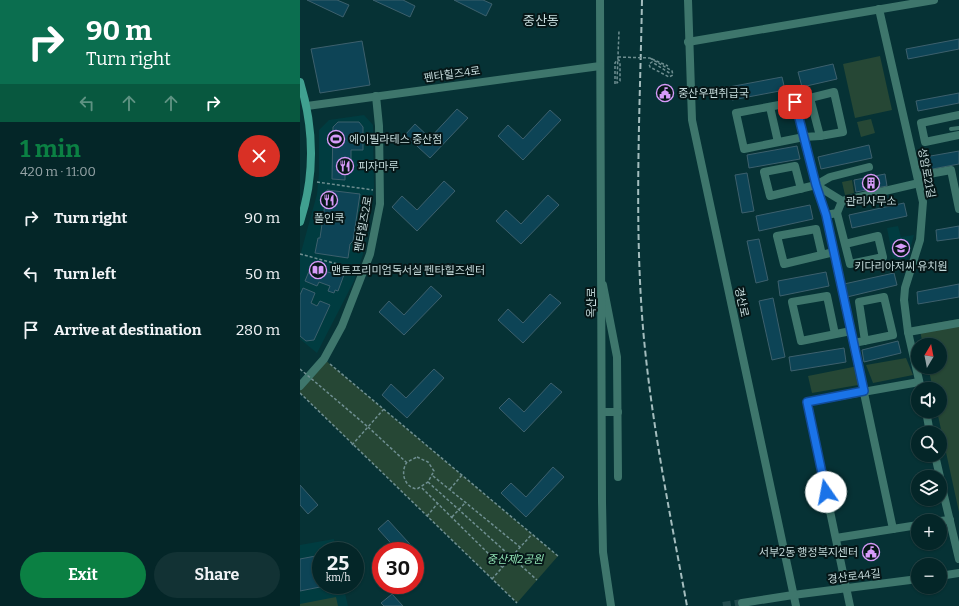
<!DOCTYPE html>
<html lang="en">
<head>
<meta charset="utf-8">
<style>
	:root { --surface:#042628; --page:#123234; --text:#f1f3f6; --muted:#97a5a8; --line:#254345; --accent:#0b8043 }
	body { margin:0; font-family:Bitter,"Noto Sans KR",serif; background:var(--page); color:var(--text); height:100vh; display:flex; flex-direction:column; font-size:15px; white-space:nowrap }
	* { box-sizing:border-box; margin:0 }
	p { font-size:13px; color:var(--muted) }
	.icon { flex:none; width:22px; height:22px; fill:none; stroke:currentColor; stroke-width:2; stroke-linecap:round; stroke-linejoin:round }
	.map { position:relative; flex:1; overflow:hidden }
	.side { display:flex; flex-direction:column; background:var(--surface); width:300px }
	.side>* { flex:none }
	.banner { background:#0b6e4f; color:#fff; overflow:hidden }
	.needle { width:26px; rotate:10deg }
	.controls { position:absolute; left:611px; top:338px; display:grid; gap:8px }
	.controls a { display:grid; place-items:center; width:36px; height:36px; border-radius:50%; background:var(--surface); box-shadow:0 1px 3px #0004,0 0 0 1px var(--line); font-size:20px }
	.speed { position:absolute; left:12px; top:542px; display:flex; gap:8px; font-size:20px; font-weight:700; text-align:center }
	.speed>* { display:grid; place-content:center; width:52px; height:52px; border-radius:50%; background:var(--surface); box-shadow:0 1px 3px #0004,0 0 0 1px var(--line); line-height:1 }
	.speed small { font-size:10px; font-weight:400 }
	.speed .limit { border:6px solid #d22; background:#fff; color:#111 }
	.pin { position:absolute; display:grid; place-items:center; width:34px; height:34px; color:#fff; margin:-17px; border-radius:8px; box-shadow:0 2px 6px #0006 }
	.me { position:absolute; width:44px; margin:-22px; rotate:348deg; stroke-linejoin:round; filter:drop-shadow(0 0 3px #0008) }
	.turn { display:flex; align-items:center; gap:14px; height:84px; padding:0 20px; font-size:18px }
	.turn .icon { width:52px; height:52px; stroke-width:2.5 }
	.turn b { display:block; font-size:28px; line-height:34px }
	.lanes { display:flex; align-items:center; height:38px; padding:0 20px; background:#0003; justify-content:center; gap:20px; direction:ltr }
	.lanes .off { opacity:.35 }
	.round { display:grid; place-items:center; flex:none; width:42px; height:42px; border-radius:21px; background:var(--page) }
	.headline { display:flex; align-items:center; justify-content:space-between; height:68px; padding:0 20px }
	h1 { font-size:24px; font-weight:700; line-height:30px; color:var(--accent) }
	.button { display:flex; gap:8px; margin-top:auto; padding:8px 20px }
	.button a { flex:1; height:46px; border-radius:24px; background:var(--accent); color:#fff; font-size:16px; font-weight:700; line-height:46px; text-align:center }
	.button a+a { background:var(--page); color:var(--text) }
	ul { padding:0; list-style:none }
	li { display:flex; align-items:center; gap:12px; height:56px; padding:0 20px }
	li div { flex:1 }
	li b { display:block; font-size:15px }
	li em { font-style:normal }
	main { display:flex; flex:1; min-height:0 }
	.map>svg:first-child { display:block }
	.built { fill:#003c40 }
	.green { fill:#264735 }
	.building { fill:#0d4456; stroke:#3d606d }
	.lines { fill:none; stroke-linecap:round; stroke-linejoin:round }
	.tertiary-tunnel { stroke:#234b4e; stroke-width:8; stroke-dasharray:8 4; stroke-linecap:butt }
	.path { stroke:#6f8f91; stroke-width:1.5; stroke-dasharray:3 2; stroke-linecap:butt }
	.service { stroke:#3e766c; stroke-width:4 }
	.minor { stroke:#3e766c; stroke-width:8 }
	.tertiary { stroke:#3e766c; stroke-width:8 }
	.secondary { stroke:#40a090; stroke-width:8 }
	.rail { stroke:#a4bdbe; stroke-width:2; stroke-dasharray:6 3; stroke-linecap:butt }
	.path-bridge { stroke:#6f8f91; stroke-width:1.5; stroke-dasharray:3 2; stroke-linecap:butt }
	.route-casing { stroke:#114b97; stroke-width:10 }
	.route { stroke:#1a73e8; stroke-width:7 }
	.labels { text-anchor:middle; stroke-width:4; stroke-linejoin:round; paint-order:stroke }
	.street-label { font-size:11px; fill:#c6dbdc; stroke:#061718 }
	.poi-label { font-size:11px; fill:#c6dbdc; stroke:#061718; text-anchor:start }
	.park-label { font-size:11px; font-style:italic; fill:#90e4b4; stroke:#061718 }
	.quarter-label { font-size:13px; fill:#c6dbdc; stroke:#061718 }
</style>
</head>
<body>
<main>
<section class="side">
<div class="banner">
<div class="turn"><svg class="icon" aria-label="right" viewBox="0 0 24 24"><path d="M7 20v-9h11M14 6l5 5-5 5"/></svg><div><b>90 m</b>Turn right</div></div>
<div class="lanes"><svg class="icon off" aria-label="left" viewBox="0 0 24 24"><path d="M17 20v-9H6M10 6l-5 5 5 5"/></svg><svg class="icon off" aria-label="ahead" viewBox="0 0 24 24"><path d="M12 20V5M6 11l6-6 6 6"/></svg><svg class="icon off" aria-label="ahead" viewBox="0 0 24 24"><path d="M12 20V5M6 11l6-6 6 6"/></svg><svg class="icon" aria-label="right" viewBox="0 0 24 24"><path d="M7 20v-9h11M14 6l5 5-5 5"/></svg></div>
</div>
<div class="headline"><div><h1>1 min</h1><p>420 m · 11:00</p></div><a class="round" style="background:#d93025;color:#fff"><svg class="icon" aria-label="close" viewBox="0 0 24 24"><path d="M6 6l12 12M18 6L6 18"/></svg></a></div>
<ul>
<li><svg class="icon" aria-label="right" viewBox="0 0 24 24"><path d="M7 20v-9h11M14 6l5 5-5 5"/></svg><div><b>Turn right</b></div><em>90 m</em></li>
<li><svg class="icon" aria-label="left" viewBox="0 0 24 24"><path d="M17 20v-9H6M10 6l-5 5 5 5"/></svg><div><b>Turn left</b></div><em>50 m</em></li>
<li><svg class="icon" aria-label="arrive" viewBox="0 0 24 24"><path d="M6 21V4h12l-3 4 3 4H6"/></svg><div><b>Arrive at destination</b></div><em>280 m</em></li>
</ul>
<div class="button"><a>Exit</a><a>Share</a></div>
</section>
<div class="map">
<svg width="659" height="606" viewBox="0 0 659 606">
	<rect width="100%" height="100%" fill="#063235"/>
	<g class="built">
		<polygon points="64,115 73,125 74,187 63,254 54,281 17,353 0,339 0,256 17,194 19,173 19,130 29,120"/>
		<polygon points="598,226 601,237 614,235 607,259 593,258 587,228"/>
		<polygon points="34,539 36,551 21,551 21,585 43,585 48,606 0,606 0,545"/>
	</g>
	<g class="green">
		<polygon points="580,56 592,110 555,118 543,64"/>
		<polygon points="571,119 575,133 561,137 557,122"/>
		<polygon points="552,180 554,193 545,195 542,182"/>
		<polygon points="659,319 659,512 637,411 640,411 640,389 633,389 628,367 640,367 640,345 623,345 619,326"/>
		<polygon points="606,358 613,375 573,383 566,365"/>
		<polygon points="24,359 258,556 217,603 0,393 0,386"/>
		<polygon points="558,366 564,384 512,393 508,376"/>
		<polygon points="36,597 38,606 0,606 0,604"/>
	</g>
	<g class="building">
		<polygon points="7,0 37,0 49,5 43,17"/>
		<polygon points="73,0 103,0 115,6 110,17"/>
		<polygon points="154,0 183,0 192,4 186,16"/>
		<polygon points="659,39 659,49 608,59 606,49"/>
		<polygon points="62,41 70,85 20,93 11,49"/>
		<polygon points="533,64 537,79 502,87 498,72"/>
		<polygon points="482,77 485,90 432,100 429,87"/>
		<polygon points="659,93 659,103 618,111 616,101"/>
		<polygon points="157,109 168,118 130,158 105,135 115,124 130,138"/>
		<polygon points="250,110 261,120 223,160 198,136 208,125 223,139"/>
		<polygon points="38,122 59,122 63,127 63,150 51,150 51,169 45,169 45,180 32,179 33,127"/>
		<polygon points="569,145 572,158 521,169 518,157"/>
		<polygon points="497,146 500,159 449,168 447,155"/>
		<polygon points="659,151 659,164 627,170 625,157"/>
		<polygon points="447,173 454,211 442,213 435,175"/>
		<polygon points="585,174 587,186 556,192 554,180"/>
		<polygon points="144,181 155,191 117,231 92,207 102,196 117,210"/>
		<polygon points="27,190 60,194 53,241 50,244 48,258 15,253 18,238 20,238"/>
		<polygon points="248,195 259,205 221,244 196,221 206,210 221,224"/>
		<polygon points="604,203 607,216 552,228 549,215"/>
		<polygon points="510,205 513,219 459,231 456,216"/>
		<polygon points="659,226 659,238 637,241 636,230"/>
		<polygon points="459,239 468,280 456,283 447,241"/>
		<polygon points="12,264 22,266 21,270 31,273 32,269 45,272 38,291 35,290 34,293 28,291 30,286 19,282 17,286 5,281"/>
		<polygon points="526,272 529,286 480,296 478,281"/>
		<polygon points="594,273 597,285 547,297 544,284"/>
		<polygon points="659,284 659,297 618,304 617,292"/>
		<polygon points="131,286 142,296 104,335 79,312 89,301 104,315"/>
		<polygon points="3,288 15,293 11,303 17,306 20,301 30,305 14,340 6,341 0,336 0,295"/>
		<polygon points="250,294 261,303 223,343 198,320 208,309 223,323"/>
		<polygon points="473,298 485,357 472,360 459,301"/>
		<polygon points="598,341 601,353 564,362 562,350"/>
		<polygon points="544,348 546,362 491,371 489,357"/>
		<polygon points="134,369 144,378 107,418 82,395 91,384 106,398"/>
		<polygon points="251,383 262,392 224,432 199,408 209,398 224,412"/>
		<polygon points="253,467 264,477 226,517 201,493 211,483 226,497"/>
		<polygon points="0,485 18,505 8,514 0,505"/>
		<polygon points="88,520 118,553 115,555 115,551 98,551 78,529"/>
		<polygon points="21,555 21,585 30,585 0,591 0,559"/>
		<polygon points="92,594 103,606 84,606 81,603"/>
	</g>
	<g class="lines">
		<polyline class="tertiary-tunnel" points="423,606 442,603"/>
		<g class="path">
			<polyline points="350,58 372,71 373,75 369,77 350,67 349,64 352,62 371,74"/>
			<polyline points="352,59 368,66"/>
			<polyline points="315,84 315,63 317,60 319,60 320,63 320,81 317,83 317,81 319,31"/>
			<polyline points="17,182 73,190"/>
			<polyline points="0,254 56,269"/>
			<polyline points="30,364 258,556"/>
			<polyline points="0,393 217,603"/>
			<polyline points="68,427 106,462"/>
			<polyline points="52,445 84,409"/>
			<path d="M117 457 128 462 134 471 128 482 117 489C104 487 100 472 107 462Z"/>
			<polyline points="133,476 220,547"/>
			<polyline points="128,482 237,580"/>
			<polyline points="122,488 202,567"/>
			<polyline points="150,489 162,475"/>
			<polyline points="127,516 138,503"/>
			<polyline points="152,517 166,502"/>
			<polyline points="192,579 232,534"/>
		</g>
		<polyline class="service" points="651,129 659,128"/>
		<g class="minor">
			<polyline points="388,42 634,0"/>
			<polyline points="510,98 534,92 543,132 520,136"/>
			<path d="M495 102 510 98 520 136 504 137 444 149 436 113 495 102C504 140 513 178 526 215L537 213 542 201"/>
			<polyline points="470,107 478,142"/>
			<polyline points="659,115 621,123 625,142 659,135"/>
			<polyline points="618,176 651,170 659,209"/>
			<polyline points="516,185 530,177 569,167"/>
			<polyline points="501,189 495,166 464,172 470,196 516,185 542,201 619,183"/>
			<polyline points="537,213 550,264 583,257 578,236 545,244"/>
			<polyline points="526,215 593,529"/>
			<polyline points="522,255 516,229 477,236 484,264 534,252"/>
			<polyline points="303,285 317,357 318,477"/>
			<polyline points="535,334 527,296 492,302 501,341 551,331"/>
			<polyline points="554,343 593,335 584,297 559,302 565,341"/>
			<polyline points="302,412 318,412"/>
			<polyline points="640,521 650,520"/>
			<polyline points="536,538 618,525"/>
			<polyline points="640,576 659,573"/>
			<polyline points="493,595 618,579"/>
			<polyline points="550,606 507,402 619,382"/>
		</g>
		<g class="tertiary">
			<polyline points="300,0 302,502 303,552 311,606"/>
			<polyline points="388,0 392,120 496,606"/>
			<polyline points="579,9 623,202 620,240 605,288 604,300 608,332 621,389"/>
			<polyline points="7,106 300,66"/>
			<polyline points="608,332 659,323"/>
			<polyline points="0,386 24,359 42,326 70,254 80,204 79,126 76,96"/>
			<polyline points="626,411 630,433"/>
			<polyline points="635,455 640,477"/>
			<polyline points="640,479 659,559"/>
			<polyline points="442,603 493,595"/>
		</g>
		<path class="secondary" d="M0 82C14 128 15 176 0 222"/>
		<path class="rail" d="M342 0C340 109 334 219 343 328 351 421 370 514 387 606"/>
		<g class="path-bridge">
			<polyline points="318,57 350,58"/>
			<polyline points="0,369 68,427"/>
		</g>
	</g>
	<g class="lines">
		<g class="route-casing">
			<polyline id="route" points="495,102 516,185 526,215 564,391 507,402 526,492"/>
		</g>
		<use href="#route" class="route"/>
	</g>
	<defs>
		<g id="civic-ring" transform="scale(0.9)"><circle r="9.5" fill="#061718" stroke="#d79bf9" stroke-width="1.5"/><path d="M-.6-6.5H3V-4.5H.6V-3L4-1V1h2V6H-6V1h2V-1L-.6-3ZM-1.2 2.5V6h2.4V2.5Z" fill="#d79bf9"/></g>
		<g id="stadium-ring" transform="scale(0.9)"><circle r="9.5" fill="#061718" stroke="#d79bf9" stroke-width="1.5"/><path d="M0-5a6.5 5 0 1 0 0 10a6.5 5 0 1 0 0-10ZM-3.5-1.8h7v3.6h-7Z" fill="#d79bf9"/></g>
		<g id="restaurant-ring" transform="scale(0.9)"><circle r="9.5" fill="#061718" stroke="#d79bf9" stroke-width="1.5"/><path d="M-5-6h1v4h1v-4h1v4h1v-4h1v5L-1.5 .5V6h-2V.5L-5-1ZM5-6V6H3V1.5H1.5Q1.5-4 5-6Z" fill="#d79bf9"/></g>
		<g id="building-ring" transform="scale(0.9)"><circle r="9.5" fill="#061718" stroke="#d79bf9" stroke-width="1.5"/><path d="M-4-6H4V6H1V3H-1V6H-4ZM-2.5-4.3h1.7v1.8h-1.7ZM.8-4.3h1.7v1.8H.8ZM-2.5-1h1.7V.8h-1.7ZM.8-1h1.7V.8H.8Z" fill="#d79bf9"/></g>
		<g id="school-ring" transform="scale(0.9)"><circle r="9.5" fill="#061718" stroke="#d79bf9" stroke-width="1.5"/><path d="M0-5L7-2L0 1L-7-2ZM-4 1L0 2.5L4 1V4Q0 6-4 4Z" fill="#d79bf9"/></g>
		<g id="library-ring" transform="scale(0.9)"><circle r="9.5" fill="#061718" stroke="#d79bf9" stroke-width="1.5"/><path d="M-6-4Q-3-5.5-.7-3.5V5Q-3 3-6 4ZM6-4Q3-5.5 .7-3.5V5Q3 3 6 4Z" fill="#d79bf9"/></g>
	</defs>
	<g fill-rule="evenodd">
		<use href="#civic-ring" x="365" y="93"/>
		<use href="#stadium-ring" x="36" y="139"/>
		<use href="#restaurant-ring" x="45" y="166"/>
		<use href="#building-ring" x="571" y="183"/>
		<use href="#restaurant-ring" x="29" y="200"/>
		<use href="#school-ring" x="601" y="248"/>
		<use href="#library-ring" x="18" y="270"/>
		<use href="#civic-ring" x="571" y="552"/>
	</g>
	<g class="labels">
		<g class="street-label">
			<text transform="translate(152 74) rotate(-8)" y="4">펜타힐즈4로</text>
			<text transform="translate(627 173) rotate(79)" y="4">성암로21길</text>
			<text transform="translate(63 224) rotate(-80)" y="4">펜타힐즈2로</text>
			<text transform="translate(442 302) rotate(78)" y="4">경산로</text>
			<text transform="translate(291 303) rotate(-90)" y="4">옥산로</text>
			<text transform="translate(554 576) rotate(-7)" y="4">경산로44길</text>
		</g>
		<g class="poi-label">
			<text x="378" y="97">중산우편취급국</text>
			<text x="49" y="143">에이필라테스 중산점</text>
			<text x="58" y="170">피자마루</text>
			<text x="571" y="205" text-anchor="middle">관리사무소</text>
			<text x="29" y="222" text-anchor="middle">폴인쿡</text>
			<text x="601" y="270" text-anchor="middle">키다리아저씨 유치원</text>
			<text x="31" y="274">맨토프리미엄독서실 펜타힐즈센터</text>
			<text x="558" y="556" text-anchor="end">서부2동 행정복지센터</text>
		</g>
		<g class="park-label">
			<text x="215" y="563">중산제2공원</text>
		</g>
		<g class="quarter-label">
			<text x="241" y="25">중산동</text>
		</g>
	</g>
</svg>
<div class="controls">
<a><svg class="needle" viewBox="-14 -14 28 28"><path d="M0-13l5 13h-10z" fill="#e53935"/><path d="M0 13l5-13h-10z" fill="#97a5a8"/></svg></a>
<a><svg class="icon" aria-label="sound" viewBox="0 0 24 24"><path d="M4 9h4l5-4v14l-5-4H4zM17 9q2 3 0 6"/></svg></a>
<a><svg class="icon" aria-label="search" viewBox="0 0 24 24"><circle cx="10" cy="10" r="6"/><path d="M15 15l6 6"/></svg></a>
<a><svg class="icon" aria-label="layers" viewBox="0 0 24 24"><path d="M12 4l9 5-9 5-9-5zM3 14l9 5 9-5"/></svg></a>
<a>+</a>
<a>−</a>
</div>
<div class="speed"><div>25<small>km/h</small></div><div class="limit">30</div></div>
<div class="pin" style="left:495px;top:102px;background:#d93025"><svg class="icon" aria-label="arrive" viewBox="0 0 24 24"><path d="M6 21V4h12l-3 4 3 4H6"/></svg></div>
<svg class="me" style="left:526px;top:492px" viewBox="-20 -20 40 40"><circle r="19" fill="#fff"/><path d="M0-13L10 11 0 6-10 11z" fill="#1a73e8"/></svg>
</div>
</main>
</body>
</html>
